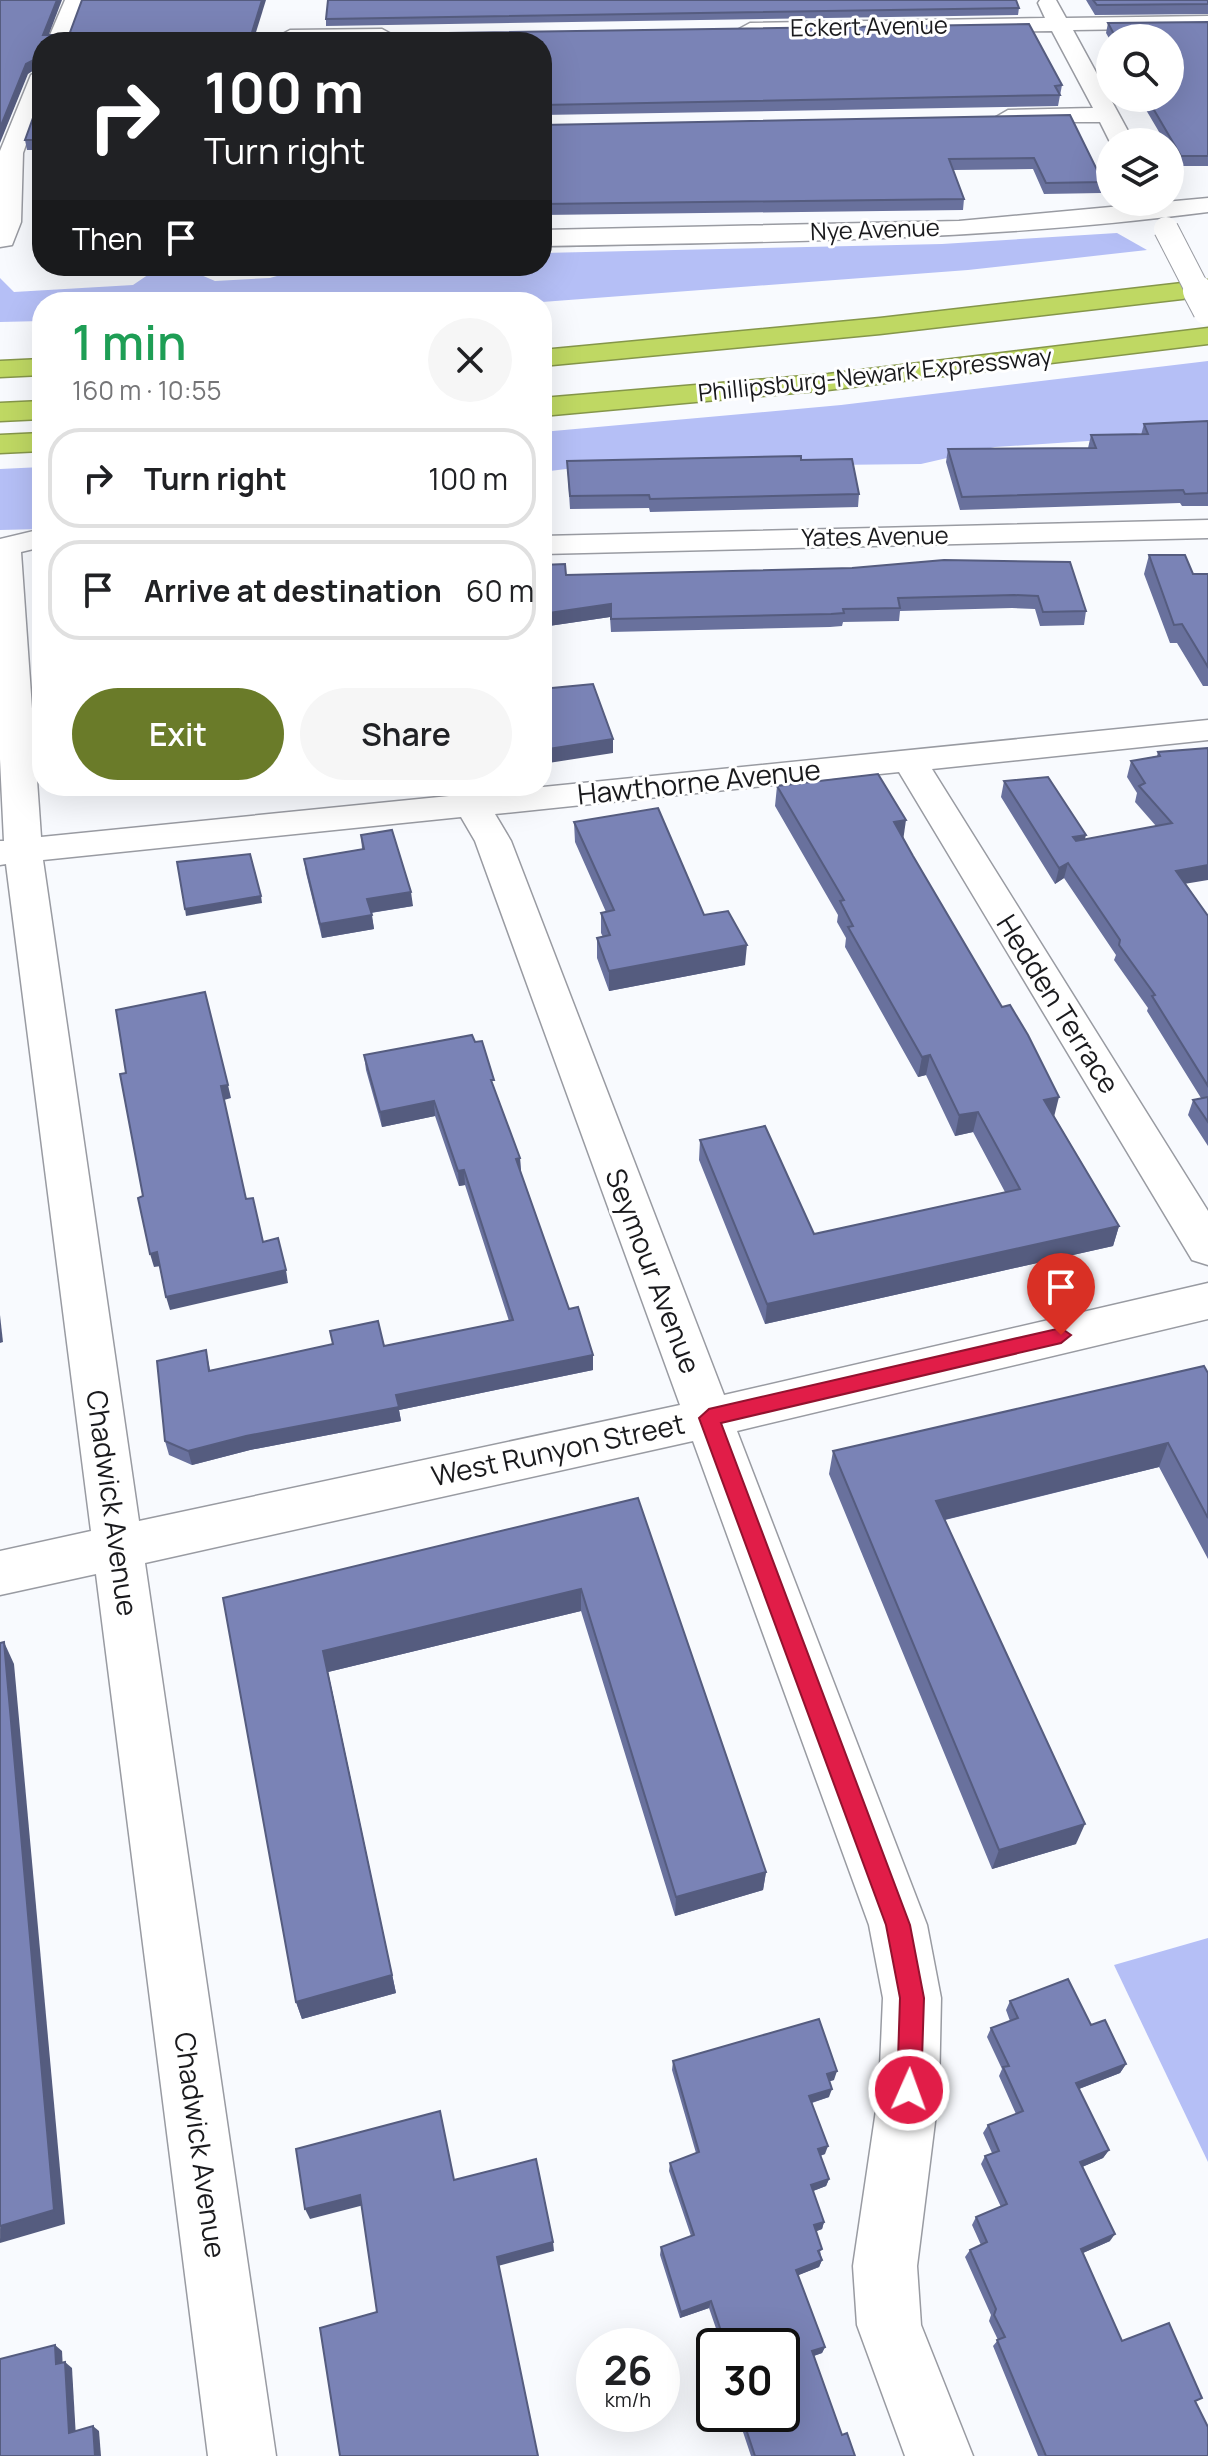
<!DOCTYPE html>
<html lang="en">
<head>
<meta charset="utf-8">
<style>
	:root { --surface:#fff; --page:#f6f6f6; --text:#202124; --muted:#757577; --line:#e0e0e0; --accent:#6a7b29 }
	body { margin:0; font-family:Manrope,sans-serif; background:var(--page); color:var(--text); height:100vh; display:flex; flex-direction:column; font-size:30px; white-space:nowrap }
	* { box-sizing:border-box; margin:0 }
	p { font-size:26px; color:var(--muted) }
	.icon { flex:none; width:44px; height:44px; fill:none; stroke:currentColor; stroke-width:2; stroke-linecap:round; stroke-linejoin:round }
	.map { position:relative; flex:1; overflow:hidden }
	.panel { position:absolute; left:32px; top:292px; width:520px; height:504px; display:flex; flex-direction:column; background:var(--surface); border-radius:32px; box-shadow:0 8px 32px #0002 }
	.panel>* { flex:none }
	.hud { position:absolute; left:32px; top:32px; width:520px; height:244px; border-radius:32px; box-shadow:0 8px 32px #0002; background:#202124; color:#fff; overflow:hidden }
	.fabs { position:absolute; left:1096px; top:24px; display:grid; gap:16px }
	.fabs a { display:grid; place-items:center; width:88px; height:88px; border-radius:50%; background:var(--surface); box-shadow:0 8px 32px #0002; font-size:40px }
	.speed { position:absolute; left:576px; top:2328px; display:flex; gap:16px; font-size:40px; font-weight:700; text-align:center }
	.speed>* { display:grid; place-content:center; width:104px; height:104px; border-radius:50%; background:var(--surface); box-shadow:0 8px 32px #0002; line-height:1 }
	.speed small { font-size:20px; font-weight:400 }
	.speed .limit { border:4px solid #111; border-radius:12px; background:#fff; color:#111 }
	.pin { position:absolute; display:grid; place-items:center; width:68px; height:68px; color:#fff; margin:-82px -34px; border-radius:50% 50% 50% 0; rotate:-45deg; box-shadow:0 0 8px #0007 }
	.pin .icon { rotate:45deg }
	.me { position:absolute; width:88px; margin:-44px; rotate:2deg; stroke-linejoin:round; filter:drop-shadow(0 0 6px #0008) }
	.turn { display:flex; align-items:center; gap:28px; height:168px; padding:0 40px; font-size:36px }
	.turn .icon { width:104px; height:104px; stroke-width:2.5 }
	.turn b { display:block; font-size:56px; line-height:68px }
	.then { display:flex; align-items:center; height:76px; padding:0 40px; background:#0003; gap:16px; font-size:30px }
	.round { display:grid; place-items:center; flex:none; width:84px; height:84px; border-radius:42px; background:var(--page) }
	.overview { display:flex; align-items:center; justify-content:space-between; height:136px; padding:0 40px }
	h1 { font-size:48px; font-weight:600; line-height:60px; color:#1e9e55 }
	.button { display:flex; gap:16px; margin-top:auto; padding:16px 40px }
	.button a { flex:1; height:92px; border-radius:48px; background:var(--accent); color:#fff; font-size:32px; font-weight:600; line-height:92px; text-align:center }
	.button a+a { background:var(--page); color:var(--text) }
	ul { padding:0; list-style:none }
	li { display:flex; align-items:center; gap:24px; height:100px; margin:0 16px 12px; padding:0 24px; border:4px solid var(--line); border-radius:32px }
	li div { flex:1 }
	li b { display:block; font-size:30px }
	li em { font-style:normal }
	.map>svg:first-child { display:block }
	.forest { fill:#b5bff6 }
	.lines { fill:none; stroke-linecap:round; stroke-linejoin:round }
	.minor-casing { stroke:#999ba2; stroke-width:3 }
	.highway-casing { stroke:#85964a; stroke-width:3 }
	.minor { fill:#fff; fill-rule:evenodd }
	.highway { fill:#bfd863; fill-rule:evenodd }
	.minor-bridge-far1-casing { stroke:#999ba2; stroke-width:26; stroke-linecap:butt }
	.minor-bridge-casing { stroke:#999ba2; stroke-width:32; stroke-linecap:butt }
	.minor-bridge-far1 { stroke:#fff; stroke-width:24 }
	.minor-bridge { stroke:#fff; stroke-width:30 }
	.wall { fill:#69719d }
	.shaded-wall { fill:#555c7f }
	.building { fill:#7a83b6; stroke:#555c7f; stroke-width:2 }
	.route { fill:#e11d48; stroke:#92132f; stroke-width:2 }
	.labels { text-anchor:middle; stroke-width:6; stroke-linejoin:round; paint-order:stroke }
	.far-street-label { font-size:24px; fill:#1a1a1d; stroke:#fff }
	.street-label { font-size:28px; fill:#1a1a1d; stroke:#fff }
</style>
</head>
<body>
<div class="map">
<svg width="1208" height="2456" viewBox="0 0 1208 2456">
	<rect width="100%" height="100%" fill="#f8fafe"/>
	<g class="forest">
		<polygon points="1117,233 1147,250 968,270 542,302 42,302 42,321 0,322 0,278 14,292 133,285 161,266 180,266 215,281 270,278 311,266 542,266 542,253 942,244"/>
		<polygon points="1208,361 1208,421 1103,440 995,447 921,464 574,468 542,472 542,432 841,405"/>
		<polygon points="42,467 42,529 0,530 0,469"/>
		<polygon points="1208,1938 1208,2162 1114,1965"/>
	</g>
	<g class="lines">
		<g class="minor-casing">
			<g id="minor">
				<polygon points="65,0 85,0 69,42 47,42"/>
				<polygon points="1040,0 1056,0 1066,18 1208,16 1208,28 1073,30 1134,142 1110,142 1100,122 1000,122 996,117 1008,110 1093,108 1052,31 750,35 739,29 750,23 1045,18 1038,3"/>
				<polygon points="382,29 393,35 390,40 288,42 279,36 290,30"/>
				<polygon points="42,68 42,99 23,153 21,222 12,245 0,247 0,151 31,75"/>
				<path d="M1208 198V212C987 241 765 242 542 246V230L959 221Z"/>
				<polygon points="1208,520 1208,538 542,554 542,536"/>
				<path d="M42 529V547L21 552 41 837 449 796 443 786H479L483 793 1208 720V740L932 769 1208 1211V1265L1192 1260 899 772 495 814 511 841 724 1395 1208 1283V1319L737 1431 927 1925 941 1998 939 2090 917 2266 921 2325 973 2456H905L857 2325 853 2266 879 2090 883 1998 869 1925 693 1441 145 1563 276 2456H208L96 1574 0 1595V1551L91 1531 6 864 0 865V841H4L0 759V539ZM461 817 475 841 680 1405 139 1521 43 860Z"/>
			</g>
		</g>
		<g class="highway-casing">
			<g id="highway">
				<polygon points="1208,280 1208,296 880,334 542,366 542,350 880,318"/>
				<polygon points="1208,328 1208,344 828,390 542,416 542,398 828,374"/>
				<polygon points="42,359 42,375 0,377 0,361"/>
				<polygon points="42,401 42,419 0,421 0,403"/>
				<polygon points="42,433 42,451 0,453 0,435"/>
			</g>
		</g>
		<use href="#minor" class="minor"/>
		<use href="#highway" class="highway"/>
		<g class="minor-bridge-far1-casing">
			<polyline id="minor-bridge-far1" points="1166,229 1199,293"/>
		</g>
		<g class="minor-bridge-casing">
			<polyline id="minor-bridge" points="1198,291 1208,310"/>
		</g>
		<use href="#minor-bridge-far1" class="minor-bridge-far1"/>
		<use href="#minor-bridge" class="minor-bridge"/>
	</g>
	<g class="wall">
		<polygon points="1086,0 1208,0 1208,14 1095,15"/>
		<polygon points="1019,8 1018,15 326,26 326,19"/>
		<polygon points="1208,22 1208,166 1179,166 1170,151 1170,142 1165,142 1139,98 1170,98 1170,38 1110,38 1110,40 1106,33 1108,23"/>
		<polygon points="542,42 1062,85 1058,106 542,115"/>
		<polygon points="42,93 42,155 41,150 27,150 25,140"/>
		<polygon points="1070,115 1103,182 1101,193 1044,194 1033,169 953,170 964,199 963,210 542,215 542,125"/>
		<polygon points="1208,421 1208,506 1182,506 1180,503 960,510 946,462 948,449 1088,448 1091,435 1141,435 1144,424"/>
		<polygon points="801,460 859,494 858,507 650,512 649,508 570,509 567,461"/>
		<polygon points="1149,555 1193,574 1208,574 1208,686 1203,686 1177,643 1170,643 1144,574"/>
		<polygon points="944,560 1086,611 1084,625 1040,626 1035,609 1012,608 900,611 899,621 843,622 842,626 830,627 611,632 610,617 542,627 542,565 566,575 852,568"/>
		<polygon points="1208,748 1186,884 1208,916 1208,1146 1188,1115 1193,1100 1201,1098 1147,1011 1148,1008 1114,960 1116,955 1064,878 1055,884 1001,797 1004,781 1085,840 1156,826 1135,802 1137,793 1127,777 1131,761 1157,756 1158,752"/>
		<polygon points="777,786 903,838 1054,1116 1119,1226 1113,1246 765,1324 699,1160 700,1140 814,1234 1005,1192 973,1132 955,1136 926,1075 918,1077 845,947 846,938 837,922 838,915 775,806"/>
		<polygon points="574,822 704,915 745,965 609,991 597,958 597,938 603,937 601,933 601,913 606,912 575,842"/>
		<polygon points="361,835 413,906 371,913 374,929 322,938 306,873 304,859 362,849"/>
		<polygon points="364,1055 495,1091 520,1158 521,1173 569,1309 593,1355 593,1370 399,1410 401,1421 250,1450 192,1465 169,1455 165,1441 206,1350 210,1370 384,1346 509,1321 465,1185 459,1186 435,1116 382,1127 366,1070"/>
		<polygon points="1208,1373 1208,1559 1159,1467 945,1520 1076,1844 992,1869 829,1474 833,1451"/>
		<polygon points="638,1498 766,1872 763,1890 675,1916 581,1611 328,1672 396,1993 302,2019 296,2002 223,1598"/>
		<polygon points="1010,2001 1091,2025 1126,2064 1120,2073 1079,2089 1109,2150 1103,2158 1082,2167 1110,2241 1083,2253 1122,2341 1196,2402 1208,2456 1038,2456 993,2346 998,2340 989,2321 991,2315 965,2257 970,2250 981,2245 972,2225 976,2217 1001,2207 981,2164 985,2156 992,2153 983,2133 988,2125 1016,2114 999,2076 1002,2069 987,2037 991,2028 1010,2021 1006,2010"/>
		<polygon points="673,2061 834,2080 829,2081 829,2097 812,2103 825,2154 820,2156 829,2179 826,2186 813,2191 824,2222 822,2229 816,2231 822,2260 819,2267 798,2275 825,2347 822,2353 814,2356 842,2435 855,2456 751,2456 737,2414 782,2414 782,2346 722,2346 709,2308 680,2318 660,2255 661,2247 691,2236 669,2171 670,2163 696,2153 672,2070"/>
	</g>
	<g class="shaded-wall">
		<polygon points="57,0 62,0 46,42 43,35"/>
		<polygon points="262,0 266,0 253,42 249,42"/>
		<polygon points="41,56 42,65 28,74 0,143 0,128 26,64"/>
		<polygon points="611,604 610,617 542,627 542,614"/>
		<polygon points="613,739 613,753 542,764 542,750"/>
		<polygon points="282,786 315,786 282,791"/>
		<polygon points="906,820 903,841 894,822"/>
		<polygon points="1086,835 1082,851 1073,837"/>
		<polygon points="1068,863 1064,878 1055,884 1059,868"/>
		<polygon points="1208,865 1208,880 1172,886 1176,871"/>
		<polygon points="411,892 413,906 369,913 367,899"/>
		<polygon points="261,896 262,903 186,916 185,909"/>
		<polygon points="372,915 374,929 322,938 320,924"/>
		<polygon points="747,945 745,965 609,991 609,971"/>
		<polygon points="930,1055 926,1075 918,1077 922,1057"/>
		<polygon points="228,1085 231,1098 224,1100 221,1086"/>
		<polygon points="1059,1097 1054,1117 1044,1100"/>
		<polygon points="434,1101 435,1116 382,1127 380,1112"/>
		<polygon points="978,1112 973,1132 955,1136 959,1115"/>
		<polygon points="520,1158 521,1173 516,1159"/>
		<polygon points="464,1170 465,1185 459,1186 458,1171"/>
		<polygon points="1119,1226 1113,1246 765,1324 767,1304"/>
		<polygon points="157,1252 161,1266 154,1267 150,1254"/>
		<polygon points="286,1270 288,1283 170,1310 166,1297"/>
		<polygon points="0,1315 3,1342 0,1343"/>
		<polygon points="593,1355 593,1370 399,1410 401,1421 250,1450 192,1465 188,1451 396,1395"/>
		<polygon points="1168,1443 1159,1467 931,1523 936,1501"/>
		<polygon points="581,1589 581,1611 328,1672 396,1993 302,2019 296,2002 323,1651"/>
		<polygon points="4,1642 14,1664 65,2224 0,2243"/>
		<polygon points="1085,1824 1076,1844 992,1869 999,1850"/>
		<polygon points="766,1872 763,1890 675,1916 676,1897"/>
		<polygon points="1126,2064 1120,2073 1071,2092 1076,2083"/>
		<polygon points="837,2071 834,2080 824,2083 827,2074"/>
		<polygon points="832,2089 829,2097 807,2104 809,2096"/>
		<polygon points="828,2146 825,2154 816,2157 818,2149"/>
		<polygon points="1109,2150 1103,2158 1075,2170 1080,2162"/>
		<polygon points="829,2179 826,2186 808,2193 811,2185"/>
		<polygon points="360,2195 364,2205 310,2219 305,2209"/>
		<polygon points="824,2222 822,2229 812,2233 814,2225"/>
		<polygon points="1115,2234 1110,2241 1076,2256 1081,2249"/>
		<polygon points="553,2242 554,2251 498,2266 497,2257"/>
		<polygon points="822,2260 819,2267 794,2277 796,2270"/>
		<polygon points="711,2301 709,2308 680,2318 681,2312"/>
		<polygon points="55,2345 62,2351 63,2370 56,2364"/>
		<polygon points="825,2347 822,2353 810,2357 812,2351"/>
		<polygon points="65,2362 72,2368 76,2438 69,2433"/>
		<polygon points="93,2426 99,2431 101,2456 95,2456"/>
	</g>
	<g class="building">
		<polygon points="0,0 57,0 43,35 69,35 82,0 262,0 249,42 42,42 42,75 41,56 26,64 0,128"/>
		<polygon points="328,0 1016,0 1019,8 326,19"/>
		<polygon points="1093,0 1208,0 1208,4 1097,5"/>
		<polygon points="1208,22 1208,156 1181,156 1147,98 1170,98 1170,38 1116,38 1108,23"/>
		<polygon points="1029,24 1062,85 1055,86 1060,95 542,105 542,42 321,42 323,35"/>
		<polygon points="42,93 42,152 39,140 25,140"/>
		<polygon points="1070,115 1103,182 1046,183 1034,158 949,159 964,199 542,204 542,125"/>
		<polygon points="1208,421 1208,493 1185,494 1183,490 962,497 948,449 1096,448 1091,435 1148,434 1144,424"/>
		<polygon points="801,456 801,460 852,459 859,494 650,499 649,495 570,496 567,461"/>
		<polygon points="1149,555 1185,555 1193,574 1208,574 1208,667 1182,624 1174,625"/>
		<polygon points="944,560 1070,562 1086,611 1043,612 1038,596 1014,595 898,598 900,608 843,609 844,613 831,614 611,619 611,604 542,614 542,565 565,564 566,575 852,568"/>
		<polygon points="593,684 613,739 542,750 542,689"/>
		<polygon points="1208,748 1208,865 1176,871 1208,916 1208,1086 1152,996 1155,995 1119,945 1120,940 1068,863 1059,868 1004,781 1048,777 1086,835 1073,837 1076,841 1172,823 1139,786 1145,783 1131,761 1160,756 1158,752"/>
		<polygon points="878,774 906,820 894,822 913,856 1002,1007 1010,1005 1028,1035 1059,1097 1044,1100 1119,1226 767,1304 700,1140 765,1126 814,1234 1020,1189 978,1112 959,1115 930,1055 922,1057 848,927 853,926 840,901 844,900 777,786"/>
		<polygon points="658,808 704,915 728,911 747,945 609,971 597,938 610,935 601,913 614,910 574,822"/>
		<polygon points="392,830 411,892 367,899 372,915 320,924 304,859 364,849 361,835"/>
		<polygon points="250,854 261,896 185,909 177,862"/>
		<polygon points="205,992 228,1085 221,1086 246,1199 253,1198 263,1242 278,1238 286,1270 166,1297 157,1252 150,1254 138,1198 143,1196 120,1074 126,1073 116,1010"/>
		<polygon points="472,1035 475,1042 482,1041 494,1080 491,1080 520,1158 516,1159 569,1309 578,1307 593,1355 396,1395 399,1407 246,1436 188,1451 165,1441 157,1361 206,1350 209,1371 333,1344 330,1331 378,1321 384,1346 513,1320 464,1170 458,1171 434,1101 380,1112 364,1055"/>
		<polygon points="1208,1097 1208,1122 1193,1100"/>
		<polygon points="1204,1366 1208,1373 1208,1518 1168,1443 936,1501 1085,1824 999,1850 833,1451"/>
		<polygon points="638,1498 766,1872 676,1897 581,1589 323,1651 392,1975 296,2002 223,1598"/>
		<polygon points="4,1642 54,2210 0,2226 0,1643"/>
		<polygon points="1068,1979 1091,2025 1105,2020 1126,2064 1076,2083 1109,2150 1080,2162 1115,2234 1081,2249 1122,2341 1169,2323 1202,2398 1195,2401 1208,2427 1208,2456 1046,2456 997,2340 1005,2337 994,2315 996,2309 970,2250 987,2242 976,2217 1007,2204 985,2156 999,2151 988,2125 1023,2111 1003,2067 1009,2066 991,2028 1018,2018 1010,2001"/>
		<polygon points="819,2019 837,2071 827,2074 832,2089 809,2096 828,2146 818,2149 829,2179 811,2185 824,2222 814,2225 822,2249 818,2251 822,2260 796,2270 825,2347 812,2351 842,2435 847,2433 855,2456 755,2456 741,2414 782,2414 782,2346 726,2346 711,2301 681,2312 661,2247 694,2235 670,2163 699,2152 673,2061"/>
		<polygon points="440,2111 454,2180 536,2159 553,2242 497,2257 538,2456 340,2456 320,2328 377,2312 360,2195 305,2209 296,2149"/>
		<polygon points="55,2345 56,2364 65,2362 69,2433 93,2426 95,2456 0,2456 0,2359"/>
	</g>
	<polygon class="route" points="1061,1328 1071,1335 1061,1343 721,1423 910,1925 924,1998 921,2090 918,2099 909,2103 900,2099 897,2090 900,1998 886,1925 699,1418 709,1409"/>
	<g class="labels">
		<g class="far-street-label">
			<text transform="translate(869 27) rotate(-1)" y="8">Eckert Avenue</text>
			<text transform="translate(875 230) rotate(-2)" y="8">Nye Avenue</text>
			<text transform="translate(875 375) rotate(-6)" y="8">Phillipsburg-Newark Expressway</text>
			<text transform="translate(875 537) rotate(-1)" y="8">Yates Avenue</text>
		</g>
		<g class="street-label">
			<text transform="translate(699 782) rotate(-6)" y="10">Hawthorne Avenue</text>
			<text transform="translate(1058 1004) rotate(58)" y="10">Hedden Terrace</text>
			<text transform="translate(653 1271) rotate(69)" y="10">Seymour Avenue</text>
			<text transform="translate(558 1450) rotate(-12)" y="10">West Runyon Street</text>
			<text transform="translate(112 1503) rotate(82)" y="10">Chadwick Avenue</text>
			<text transform="translate(200 2145) rotate(82)" y="10">Chadwick Avenue</text>
		</g>
	</g>
</svg>
<div class="fabs">
<a><svg class="icon" aria-label="search" viewBox="0 0 24 24"><circle cx="10" cy="10" r="6"/><path d="M15 15l6 6"/></svg></a>
<a><svg class="icon" aria-label="layers" viewBox="0 0 24 24"><path d="M12 4l9 5-9 5-9-5zM3 14l9 5 9-5"/></svg></a>
</div>
<div class="speed"><div>26<small>km/h</small></div><div class="limit">30</div></div>
<div class="pin" style="left:1061px;top:1335px;background:#d93025"><svg class="icon" aria-label="arrive" viewBox="0 0 24 24"><path d="M6 21V4h12l-3 4 3 4H6"/></svg></div>
<svg class="me" style="left:909px;top:2090px" viewBox="-20 -20 40 40"><circle r="17" fill="#e11d48" stroke="#fff" stroke-width="3"/><path d="M0-11L8 9 0 5-8 9z" fill="#fff"/></svg>
<div class="hud">
<div class="turn"><svg class="icon" aria-label="right" viewBox="0 0 24 24"><path d="M7 20v-9h11M14 6l5 5-5 5"/></svg><div><b>100 m</b>Turn right</div></div>
<div class="then">Then<svg class="icon" aria-label="arrive" viewBox="0 0 24 24"><path d="M6 21V4h12l-3 4 3 4H6"/></svg></div>
</div>
<section class="panel">
<div class="overview"><div><h1>1 min</h1><p>160 m · 10:55</p></div><a class="round"><svg class="icon" aria-label="close" viewBox="0 0 24 24"><path d="M6 6l12 12M18 6L6 18"/></svg></a></div>
<ul>
<li><svg class="icon" aria-label="right" viewBox="0 0 24 24"><path d="M7 20v-9h11M14 6l5 5-5 5"/></svg><div><b>Turn right</b></div><em>100 m</em></li>
<li><svg class="icon" aria-label="arrive" viewBox="0 0 24 24"><path d="M6 21V4h12l-3 4 3 4H6"/></svg><div><b>Arrive at destination</b></div><em>60 m</em></li>
</ul>
<div class="button"><a>Exit</a><a>Share</a></div>
</section>
</div>
</body>
</html>
